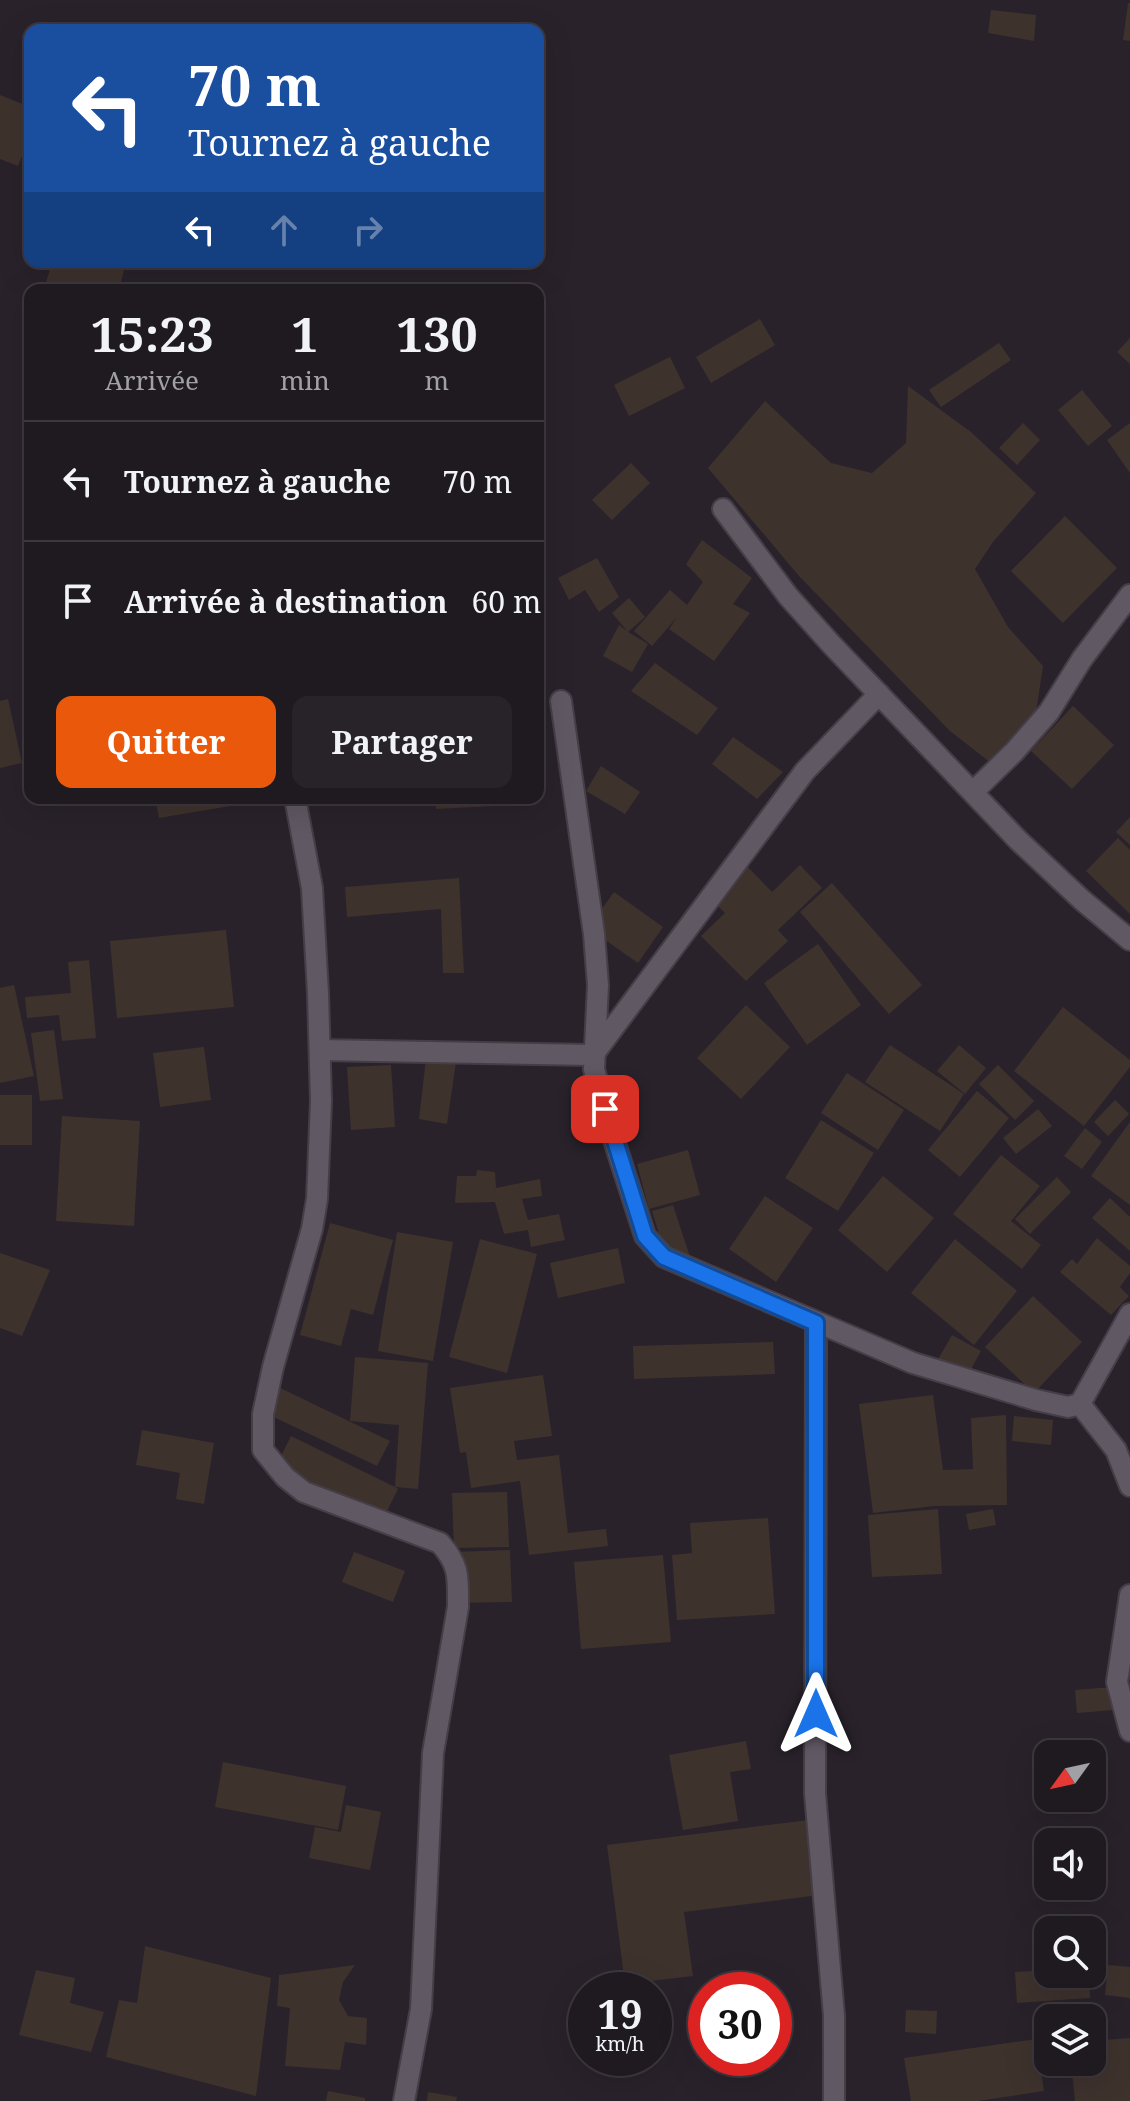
<!DOCTYPE html>
<html lang="fr">
<head>
<meta charset="utf-8">
<style>
	:root { --surface:#1f1a20; --page:#272329; --text:#f1f3f6; --muted:#a1a1a5; --line:#3c383e; --accent:#ea580c }
	body { margin:0; font-family:"Noto Serif",serif; background:var(--page); color:var(--text); height:100vh; display:flex; flex-direction:column; font-size:30px; white-space:nowrap }
	* { box-sizing:border-box; margin:0 }
	p { font-size:26px; color:var(--muted) }
	.icon { flex:none; width:44px; height:44px; fill:none; stroke:currentColor; stroke-width:2; stroke-linecap:round; stroke-linejoin:round }
	.map { position:relative; flex:1; overflow:hidden }
	.sheet { position:absolute; left:24px; top:284px; width:520px; height:520px; display:flex; flex-direction:column; background:var(--surface); border-radius:16px; box-shadow:0 8px 32px #0002,0 0 0 2px var(--line) }
	.sheet>* { flex:none }
	.hud { position:absolute; left:24px; top:24px; width:520px; height:244px; border-radius:16px; box-shadow:0 8px 32px #0002,0 0 0 2px var(--line); background:#1a4fa0; color:#fff; overflow:hidden }
	.needle { width:52px; rotate:237deg }
	.buttons { position:absolute; left:1034px; top:1740px; display:grid; gap:16px }
	.buttons a { display:grid; place-items:center; width:72px; height:72px; border-radius:16px; background:var(--surface); box-shadow:0 8px 32px #0002,0 0 0 2px var(--line); font-size:40px }
	.speed { position:absolute; left:568px; top:1972px; display:flex; gap:16px; font-size:40px; font-weight:700; text-align:center }
	.speed>* { display:grid; place-content:center; width:104px; height:104px; border-radius:50%; background:var(--surface); box-shadow:0 8px 32px #0002,0 0 0 2px var(--line); line-height:1 }
	.speed small { font-size:20px; font-weight:400 }
	.speed .limit { border:12px solid #d22; background:#fff; color:#111 }
	.pin { position:absolute; display:grid; place-items:center; width:68px; height:68px; color:#fff; margin:-34px; border-radius:16px; box-shadow:0 4px 12px #0006 }
	.me { position:absolute; width:88px; margin:-44px; rotate:0deg; stroke-linejoin:round; filter:drop-shadow(0 0 6px #0008) }
	.turn { display:flex; align-items:center; gap:28px; height:168px; padding:0 32px; font-size:36px }
	.turn .icon { width:104px; height:104px; stroke-width:2.5 }
	.turn b { display:block; font-size:56px; line-height:68px }
	.lanes { display:flex; align-items:center; height:76px; padding:0 32px; background:#0003; justify-content:center; gap:40px; direction:ltr }
	.lanes .off { opacity:.35 }
	.eta { display:flex; justify-content:space-evenly; align-items:center; height:136px; text-align:center }
	.eta b { font-size:48px; font-weight:700; line-height:56px }
	.button { display:flex; gap:16px; margin-top:auto; padding:16px 32px }
	.button a { flex:1; height:92px; border-radius:16px; background:var(--accent); color:#fff; font-size:32px; font-weight:700; line-height:92px; text-align:center }
	.button a+a { background:var(--page); color:var(--text) }
	ul { padding:0; list-style:none }
	li { display:flex; align-items:center; gap:24px; height:120px; padding:0 32px; border-top:2px solid var(--line) }
	li div { flex:1 }
	li b { display:block; font-size:30px }
	li em { font-style:normal }
	.map>svg:first-child { display:block }
	.building { fill:#3e322d }
	.lines { fill:none; stroke-linecap:round; stroke-linejoin:round }
	.street-casing { stroke:#453e47; stroke-width:24 }
	.street { stroke:#605863; stroke-width:20 }
	.route-casing { stroke:#114b97; stroke-width:20 }
	.route { stroke:#1a73e8; stroke-width:14 }
</style>
</head>
<body>
<div class="map">
<svg width="1130" height="2101" viewBox="0 0 1130 2101">
	<rect width="100%" height="100%" fill="#29222b"/>
	<g class="building">
		<polygon points="1128,3 1130,3 1130,41 1123,40"/>
		<polygon points="991,10 1036,15 1034,41 988,33"/>
		<polygon points="0,95 30,107 30,136 18,166 0,159"/>
		<polygon points="52,262 126,262 119,290 44,290"/>
		<polygon points="760,319 775,345 711,383 696,357"/>
		<polygon points="1130,338 1130,364 1117,352"/>
		<polygon points="999,343 1011,360 941,407 929,390"/>
		<polygon points="670,357 685,388 629,416 614,385"/>
		<polygon points="908,386 971,432 1036,493 993,542 975,569 1008,627 1043,666 1035,719 991,763 950,731 799,576 708,468 765,401 831,463 872,473 906,443"/>
		<polygon points="1082,390 1112,426 1088,446 1058,410"/>
		<polygon points="1023,423 1040,440 1017,465 999,448"/>
		<polygon points="1130,423 1130,473 1107,440"/>
		<polygon points="631,463 650,483 612,520 592,500"/>
		<polygon points="1065,516 1117,568 1063,623 1011,571"/>
		<polygon points="702,540 752,578 733,604 750,613 714,661 669,629 677,617 652,646 634,631 670,590 687,605 703,582 686,564"/>
		<polygon points="597,558 619,597 599,612 585,590 569,600 558,578"/>
		<polygon points="629,598 645,617 628,632 648,644 632,672 603,656 619,625 627,631 612,613"/>
		<polygon points="655,663 718,708 697,735 631,691"/>
		<polygon points="8,699 22,763 0,768 0,701"/>
		<polygon points="1073,706 1114,745 1072,789 1031,751"/>
		<polygon points="733,737 783,772 757,799 712,764"/>
		<polygon points="601,766 640,792 625,814 586,791"/>
		<polygon points="155,798 266,798 267,800 159,818"/>
		<polygon points="435,798 535,798 535,804 436,809"/>
		<polygon points="1130,817 1130,845 1116,832"/>
		<polygon points="1118,838 1130,850 1130,914 1086,871"/>
		<polygon points="742,861 772,892 800,865 822,888 778,930 788,941 746,981 701,936 725,913 707,895"/>
		<polygon points="459,878 464,973 443,973 441,909 347,917 345,887"/>
		<polygon points="832,883 922,985 889,1014 800,912"/>
		<polygon points="614,892 663,927 638,963 588,928"/>
		<polygon points="226,930 234,1007 117,1018 110,941"/>
		<polygon points="818,944 861,1005 807,1045 764,983"/>
		<polygon points="89,960 96,1038 62,1041 59,1015 27,1018 25,997 71,993 68,962"/>
		<polygon points="14,985 34,1076 0,1083 0,988"/>
		<polygon points="746,1005 790,1047 741,1099 697,1058"/>
		<polygon points="1063,1007 1130,1060 1130,1067 1084,1126 1014,1071"/>
		<polygon points="54,1030 63,1099 40,1101 31,1033"/>
		<polygon points="890,1045 964,1094 940,1131 865,1082"/>
		<polygon points="959,1045 986,1068 965,1094 937,1071"/>
		<polygon points="204,1047 211,1100 160,1107 153,1053"/>
		<polygon points="426,1059 456,1062 447,1124 419,1119"/>
		<polygon points="391,1065 395,1127 351,1130 347,1067"/>
		<polygon points="998,1065 1034,1101 1015,1120 979,1084"/>
		<polygon points="847,1073 904,1110 878,1150 821,1113"/>
		<polygon points="977,1091 1009,1118 960,1177 928,1150"/>
		<rect x="0" y="1095" width="32" height="50"/>
		<polygon points="1115,1100 1129,1114 1108,1136 1094,1122"/>
		<polygon points="1038,1109 1052,1126 1016,1154 1003,1138"/>
		<polygon points="62,1116 140,1121 134,1226 56,1221"/>
		<polygon points="821,1120 874,1153 838,1211 785,1178"/>
		<polygon points="1130,1122 1130,1205 1091,1176"/>
		<polygon points="1085,1128 1102,1142 1082,1169 1064,1156"/>
		<polygon points="688,1150 700,1195 649,1209 637,1164"/>
		<polygon points="1001,1155 1040,1186 1011,1221 1041,1245 1022,1269 953,1214"/>
		<polygon points="477,1170 495,1172 496,1188 540,1179 542,1196 522,1199 528,1220 559,1214 565,1240 531,1247 528,1230 504,1234 495,1202 455,1203 457,1176 476,1176"/>
		<polygon points="883,1176 934,1218 887,1272 838,1230"/>
		<polygon points="1057,1177 1071,1192 1030,1234 1015,1219"/>
		<polygon points="765,1196 813,1228 776,1282 729,1249"/>
		<polygon points="1110,1198 1130,1217 1130,1251 1092,1218"/>
		<polygon points="673,1205 690,1257 668,1264 652,1211"/>
		<polygon points="330,1223 393,1240 373,1315 351,1309 341,1346 300,1335"/>
		<polygon points="397,1232 453,1242 433,1361 378,1351"/>
		<polygon points="1097,1238 1130,1266 1130,1273 1120,1287 1129,1296 1111,1315 1060,1272 1072,1259 1077,1264"/>
		<polygon points="480,1239 537,1254 507,1373 449,1357"/>
		<polygon points="955,1239 1017,1291 974,1345 911,1293"/>
		<polygon points="618,1248 625,1283 558,1298 550,1263"/>
		<polygon points="0,1253 50,1270 22,1336 0,1328"/>
		<polygon points="1033,1296 1082,1342 1034,1393 985,1347"/>
		<polygon points="952,1335 981,1351 965,1380 936,1363"/>
		<polygon points="773,1342 775,1374 634,1379 633,1346"/>
		<polygon points="355,1357 428,1363 418,1489 395,1487 398,1489 380,1525 273,1472 291,1436 395,1487 399,1425 350,1421"/>
		<polygon points="543,1375 552,1436 514,1441 517,1460 559,1455 568,1533 606,1529 608,1546 529,1555 520,1481 471,1488 466,1452 460,1453 450,1388"/>
		<polygon points="274,1385 390,1441 377,1466 261,1411"/>
		<polygon points="933,1395 943,1470 973,1469 971,1418 1006,1415 1007,1505 934,1506 873,1513 859,1404"/>
		<polygon points="1014,1416 1053,1420 1051,1445 1012,1441"/>
		<polygon points="142,1430 214,1443 204,1504 176,1499 180,1473 136,1465"/>
		<polygon points="507,1492 509,1547 454,1548 452,1493"/>
		<polygon points="938,1509 942,1574 872,1577 868,1515"/>
		<polygon points="993,1509 996,1525 969,1530 966,1514"/>
		<polygon points="768,1518 775,1614 677,1620 672,1555 692,1553 690,1523"/>
		<polygon points="510,1550 512,1602 454,1603 452,1552"/>
		<polygon points="354,1552 405,1571 393,1602 342,1582"/>
		<polygon points="663,1555 671,1642 581,1649 574,1562"/>
		<polygon points="1112,1687 1114,1710 1077,1713 1075,1690"/>
		<polygon points="746,1741 751,1769 730,1772 738,1821 683,1830 669,1755"/>
		<polygon points="223,1762 346,1786 338,1830 215,1807"/>
		<polygon points="346,1805 381,1812 370,1870 309,1858 315,1827 341,1832"/>
		<polygon points="825,1818 835,1893 684,1912 693,1976 625,1984 607,1845"/>
		<polygon points="145,1946 271,1978 256,2096 106,2057 119,2000 137,2003"/>
		<polygon points="355,1965 343,1982 339,2000 348,2016 367,2018 366,2045 345,2042 340,2070 285,2066 290,2008 277,2006 279,1975"/>
		<polygon points="1108,1965 1130,1967 1130,1998 1105,1995"/>
		<polygon points="36,1970 75,1978 70,2003 104,2012 91,2052 19,2035"/>
		<polygon points="1048,1970 1048,1974 1089,1974 1090,1998 1017,2003 1015,1972"/>
		<polygon points="906,2010 937,2011 936,2034 905,2032"/>
		<polygon points="1130,2038 1130,2101 1075,2101 1071,2062 1092,2062 1092,2041"/>
		<polygon points="1036,2039 1044,2091 978,2101 911,2101 904,2058"/>
		<polygon points="328,2091 365,2098 365,2101 326,2101"/>
		<polygon points="428,2092 457,2097 456,2101 427,2101"/>
	</g>
	<g class="lines">
		<g class="street-casing">
			<g id="street">
				<polyline points="723,509 788,596 831,644 1018,840 1082,900 1130,940"/>
				<polyline points="561,701 594,934 598,985 594,1069 609,1125 645,1236 664,1257 913,1363 1036,1400 1068,1407 1080,1404 1116,1450 1130,1486"/>
				<polyline points="973,792 1014,752 1049,712 1082,659 1130,595"/>
				<path d="M295 798 312 888 318 993 321 1101 317 1199 312 1229 273 1367 263 1414V1450L285 1477 304 1492 440 1543C460 1566 458 1577 458 1607L433 1753 421 2009 404 2101"/>
				<polyline points="320,1050 593,1055 805,771 879,694"/>
				<polyline points="816,1323 815,1793 834,2016 834,2101"/>
				<polyline points="1080,1404 1130,1314"/>
				<polyline points="1130,1595 1117,1682 1130,1731"/>
			</g>
		</g>
		<use href="#street" class="street"/>
	</g>
	<g class="lines">
		<g class="route-casing">
			<polyline id="route" points="605,1109 645,1236 664,1257 816,1323 816,1714"/>
		</g>
		<use href="#route" class="route"/>
	</g>
</svg>
<div class="buttons">
<a><svg class="needle" viewBox="-14 -14 28 28"><path d="M0-13l5 13h-10z" fill="#e53935"/><path d="M0 13l5-13h-10z" fill="#a1a1a5"/></svg></a>
<a><svg class="icon" aria-label="sound" viewBox="0 0 24 24"><path d="M4 9h4l5-4v14l-5-4H4zM17 9q2 3 0 6"/></svg></a>
<a><svg class="icon" aria-label="search" viewBox="0 0 24 24"><circle cx="10" cy="10" r="6"/><path d="M15 15l6 6"/></svg></a>
<a><svg class="icon" aria-label="layers" viewBox="0 0 24 24"><path d="M12 4l9 5-9 5-9-5zM3 14l9 5 9-5"/></svg></a>
</div>
<div class="speed"><div>19<small>km/h</small></div><div class="limit">30</div></div>
<div class="pin" style="left:605px;top:1109px;background:#d93025"><svg class="icon" aria-label="arrive" viewBox="0 0 24 24"><path d="M6 21V4h12l-3 4 3 4H6"/></svg></div>
<svg class="me" style="left:816px;top:1714px" viewBox="-20 -20 40 40"><path d="M0-17L14 15 0 8-14 15z" fill="#1a73e8" stroke="#fff" stroke-width="4"/></svg>
<div class="hud">
<div class="turn"><svg class="icon" aria-label="left" viewBox="0 0 24 24"><path d="M17 20v-9H6M10 6l-5 5 5 5"/></svg><div><b>70 m</b>Tournez à gauche</div></div>
<div class="lanes"><svg class="icon" aria-label="left" viewBox="0 0 24 24"><path d="M17 20v-9H6M10 6l-5 5 5 5"/></svg><svg class="icon off" aria-label="ahead" viewBox="0 0 24 24"><path d="M12 20V5M6 11l6-6 6 6"/></svg><svg class="icon off" aria-label="right" viewBox="0 0 24 24"><path d="M7 20v-9h11M14 6l5 5-5 5"/></svg></div>
</div>
<section class="sheet">
<div class="eta">
<div><b>15:23</b><p>Arrivée</p></div>
<div><b>1</b><p>min</p></div>
<div><b>130</b><p>m</p></div>
</div>
<ul>
<li><svg class="icon" aria-label="left" viewBox="0 0 24 24"><path d="M17 20v-9H6M10 6l-5 5 5 5"/></svg><div><b>Tournez à gauche</b></div><em>70 m</em></li>
<li><svg class="icon" aria-label="arrive" viewBox="0 0 24 24"><path d="M6 21V4h12l-3 4 3 4H6"/></svg><div><b>Arrivée à destination</b></div><em>60 m</em></li>
</ul>
<div class="button"><a>Quitter</a><a>Partager</a></div>
</section>
</div>
</body>
</html>
